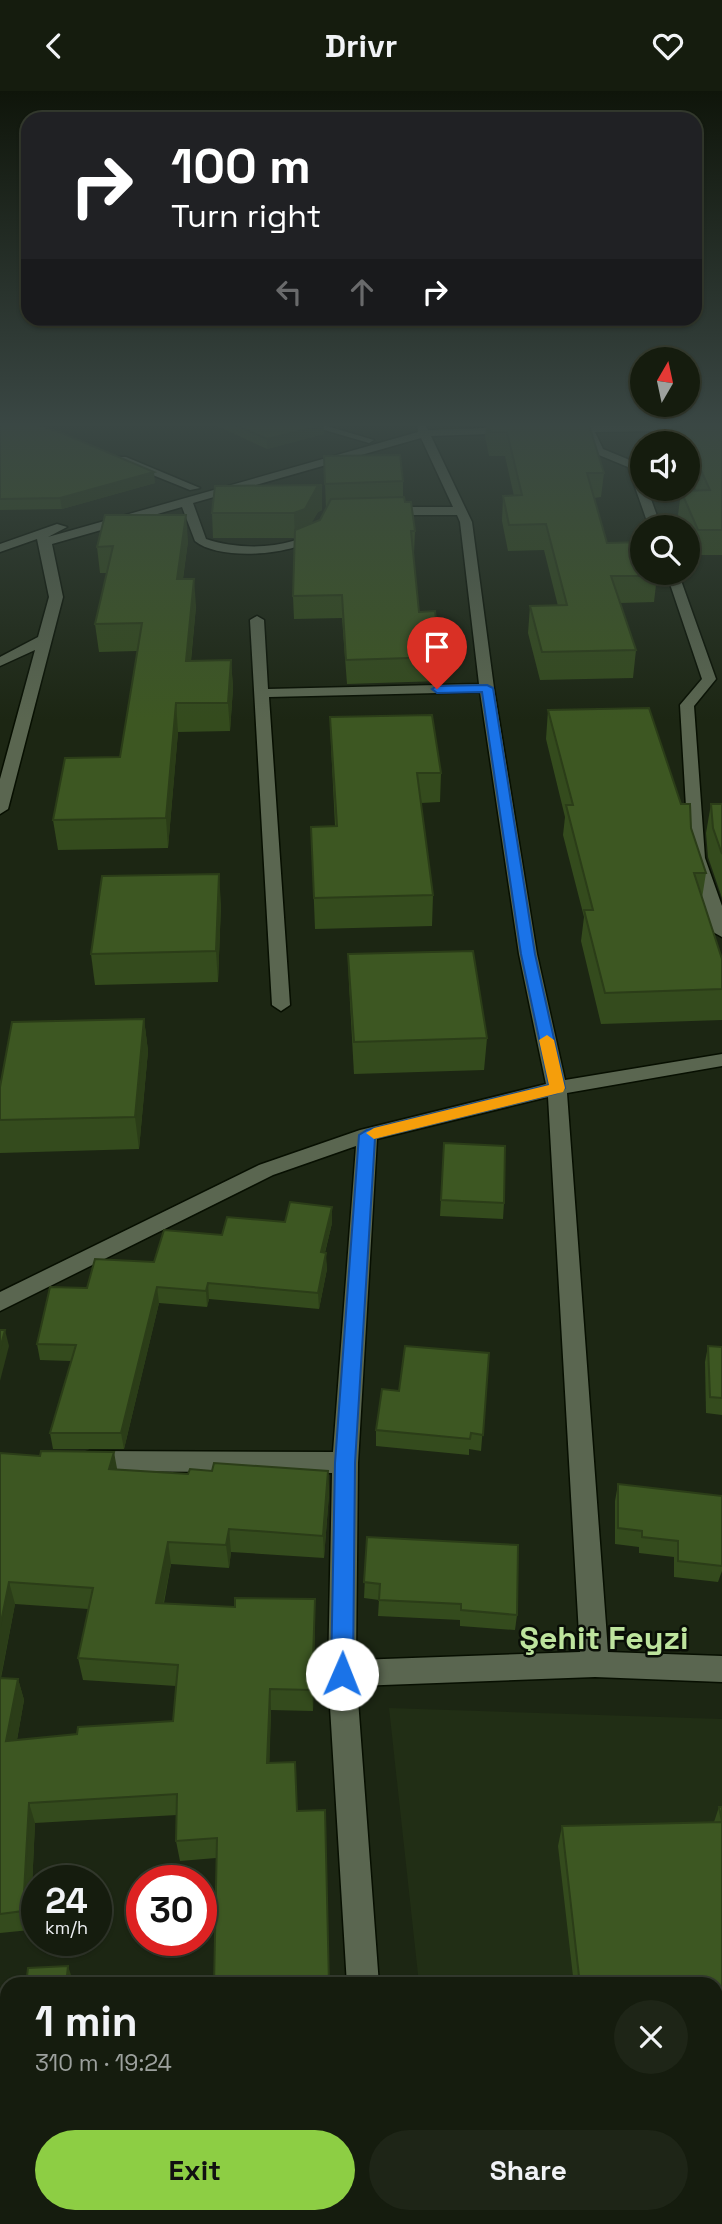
<!DOCTYPE html>
<html lang="en">
<head>
<meta charset="utf-8">
<style>
	:root { --surface:#151c0e; --page:#1e2517; --text:#f1f3f6; --muted:#9da19e; --line:#343a2e; --accent:#8dce44 }
	body { margin:0; font-family:"Space Grotesk",sans-serif; background:var(--page); color:var(--text); height:100vh; display:flex; flex-direction:column; font-size:26px; white-space:nowrap }
	* { box-sizing:border-box; margin:0 }
	p { font-size:23px; color:var(--muted) }
	.icon { flex:none; width:38px; height:38px; fill:none; stroke:currentColor; stroke-width:2; stroke-linecap:round; stroke-linejoin:round }
	.map { position:relative; flex:1; overflow:hidden }
	.panel { position:absolute; left:0px; top:1886px; width:723px; height:247px; display:flex; flex-direction:column; background:var(--surface); border-radius:21px 21px 0 0; box-shadow:0 2px 5px #0004,0 0 0 2px var(--line) }
	.panel>* { flex:none }
	.top-card { position:absolute; left:21px; top:21px; width:681px; height:214px; border-radius:21px; box-shadow:0 2px 5px #0004,0 0 0 2px var(--line); background:#202124; color:#fff; overflow:hidden }
	.needle { width:46px; rotate:9deg }
	.fabs { position:absolute; left:630px; top:256px; display:grid; gap:14px }
	.fabs a { display:grid; place-items:center; width:70px; height:70px; border-radius:50%; background:var(--surface); box-shadow:0 2px 5px #0004,0 0 0 2px var(--line); font-size:35px }
	.speed { position:absolute; left:21px; top:1774px; display:flex; gap:14px; font-size:35px; font-weight:700; text-align:center }
	.speed>* { display:grid; place-content:center; width:91px; height:91px; border-radius:50%; background:var(--surface); box-shadow:0 2px 5px #0004,0 0 0 2px var(--line); line-height:1 }
	.speed small { font-size:18px; font-weight:400 }
	.speed .limit { border:10px solid #d22; background:#fff; color:#111 }
	.pin { position:absolute; display:grid; place-items:center; width:60px; height:60px; color:#fff; margin:-72px -30px; border-radius:50% 50% 50% 0; rotate:-45deg; box-shadow:0 0 7px #0007 }
	.pin .icon { rotate:45deg }
	.me { position:absolute; width:77px; margin:-38px; rotate:1deg; stroke-linejoin:round; filter:drop-shadow(0 0 5px #0008) }
	.turn { display:flex; align-items:center; gap:24px; height:147px; padding:0 35px; font-size:32px }
	.turn .icon { width:91px; height:91px; stroke-width:2.5 }
	.turn b { display:block; font-size:49px; line-height:60px }
	.lanes { display:flex; align-items:center; height:66px; padding:0 35px; background:#0003; justify-content:center; gap:35px; direction:ltr }
	.lanes .off { opacity:.35 }
	.round { display:grid; place-items:center; flex:none; width:74px; height:74px; border-radius:37px; background:var(--page) }
	.head { display:flex; align-items:center; justify-content:space-between; height:119px; padding:0 35px }
	h1 { font-size:42px; font-weight:700; line-height:52px }
	.cta { display:flex; gap:14px; margin-top:auto; padding:14px 35px }
	.cta a { flex:1; height:80px; border-radius:42px; background:var(--accent); color:#111; font-size:28px; font-weight:700; line-height:80px; text-align:center }
	.cta a+a { background:var(--page); color:var(--text) }
	header { display:flex; justify-content:space-between; align-items:center; height:91px; padding:0 35px; background:var(--surface); font-size:32px; font-weight:700 }
	.map>svg:first-child { display:block }
	.built { fill:#212e15 }
	.lines { fill:none; stroke-linecap:round; stroke-linejoin:round }
	.minor-casing { stroke:#070f01; stroke-width:3 }
	.minor { fill:#5a6650; fill-rule:evenodd }
	.wall { fill:#344b1d; fill-rule:evenodd }
	.shaded-wall { fill:#2b3d18 }
	.building { fill:#3d5722; stroke:#2b3d18; stroke-width:2 }
	.route { fill:#1a73e8; stroke:#114b97; stroke-width:2 }
	.slow { fill:#f59e0b }
	.labels { text-anchor:middle; stroke-width:5; stroke-linejoin:round; paint-order:stroke }
	.near-district-label { font-size:32px; font-weight:bold; fill:#bde39d; stroke:#090e06 }
</style>
</head>
<body>
<header><svg class="icon" aria-label="back" viewBox="0 0 24 24"><path d="M15 5l-7 7 7 7"/></svg>Drivr<svg class="icon" aria-label="heart" viewBox="0 0 24 24"><path d="M12 20l-8-8c-3-5 5-10 8-4 3-6 11-1 8 4z"/></svg></header>
<div class="map">
<svg width="722" height="2133" viewBox="0 0 722 2133">
	<rect width="100%" height="100%" fill="#1c2613"/>
	<polygon class="built" points="389,1617 722,1628 722,2133 445,2133 444,2126 716,2126 716,1894 419,1893"/>
	<g class="lines">
		<g class="minor-casing">
			<g id="minor">
				<polygon points="297,331 313,331 374,349 369,352"/>
				<path d="M417 331H424L428 339 515 336 520 339 515 342 431 345 472 431 494 597 537 863 565 989 722 963V975L567 1002 608 1561 722 1565V1591L595 1586 357 1595 379 1894H347L328 1583 332 1382 90 1380 81 1377 77 1370 81 1363 90 1360 333 1361 356 1055 273 1084 0 1220V1201L259 1074 360 1039 546 993 519 863 480 601 269 606 290 914 281 920 272 914 250 529 257 525 264 529 268 598 479 593 460 431 457 424H385L379 420 385 416H453L421 347 193 412 206 448C232 457 267 458 293 450 304 446 312 436 322 437L324 440C303 465 220 471 195 450L182 416 52 453 63 506 8 718 0 723V688L35 559 0 575V566L38 546 49 506 37 448 0 461V453L57 433 67 436 48 446 418 341ZM548 1006 580 1561 356 1569 358 1372 377 1048Z"/>
				<polygon points="722,333 722,339 595,341 603,358 637,372 642,384 642,397 647,397 661,436 649,436 628,376 594,362 583,338 588,335"/>
				<polygon points="118,366 126,366 200,397 190,399 118,370"/>
				<polygon points="666,481 678,481 716,588 694,615 705,767 722,815 722,846 713,841 689,767 680,614 702,588"/>
				<polygon points="7,2105 7,2126 24,2126 21,2133 0,2133 0,2106"/>
				<polygon points="362,2126 398,2126 399,2133 363,2133"/>
			</g>
		</g>
		<use href="#minor" class="minor"/>
	</g>
	<g class="wall">
		<polygon points="0,331 155,392 62,418 0,419"/>
		<polygon points="209,331 315,331 324,343 267,358"/>
		<polygon points="482,331 588,331 604,382 601,406 594,407 607,452 657,485 654,511 620,512 636,559 633,587 540,589 528,542 530,515 558,515 544,459 508,460 502,430 503,405 514,405 505,365 489,365 485,346 486,334 483,334"/>
		<polygon points="672,331 722,331 722,464 695,464 688,447 688,436 683,436 678,424 681,400 696,399 688,380 688,352 675,352 671,342"/>
		<polygon points="324,365 403,390 403,406 415,440 414,462 413,462 419,521 441,566 440,590 347,593 342,527 294,528 293,505 295,447 213,447 212,422 322,394 322,419 318,421 311,432 320,429 326,417"/>
		<polygon points="188,450 183,488 196,515 191,570 231,569 233,597 230,640 178,641 168,757 58,759 53,729 120,666 137,560 99,561 95,533 107,482 100,482 97,456"/>
		<polygon points="548,619 681,713 691,737 706,782 702,807 722,868 722,929 601,933 581,850 584,826 563,744 565,726 546,648"/>
		<polygon points="330,626 441,682 440,711 421,712 433,804 432,835 315,838 311,736 335,735 331,655"/>
		<polygon points="711,713 722,713 722,807 708,766 706,742"/>
		<polygon points="221,813 218,891 95,894 91,863"/>
		<polygon points="348,863 487,947 484,979 354,983 349,894"/>
		<polygon points="144,928 148,960 139,1058 0,1062 0,996"/>
		<polygon points="444,1052 504,1112 503,1128 440,1125"/>
		<polygon points="332,1132 325,1162 327,1178 319,1218 209,1208 207,1216 159,1212 124,1358 53,1358 50,1342 71,1270 40,1269 37,1253 87,1197 222,1144"/>
		<polygon points="708,1255 722,1256 722,1324 706,1322 705,1271"/>
		<polygon points="489,1262 481,1360 469,1358 469,1364 376,1355 376,1339 399,1300"/>
		<path d="M0 1362 117 1379 188 1383 212 1380H328L329 1403 324 1467 231 1461 229 1477 171 1473 164 1512 235 1516 315 1508V1530L313 1620 271 1619 269 1672 295 1671 297 1720 216 1767 180 1770 176 1750 177 1724 35 1732 30 1839 0 1842ZM15 1513 88 1518 78 1567 83 1589 176 1595 173 1630 77 1643 17 1649 24 1609 18 1588 1 1587Z"/>
		<polygon points="618,1393 722,1405 722,1480 718,1491 674,1486 674,1466 639,1462 639,1456 615,1453 615,1410"/>
		<polygon points="367,1446 517,1524 515,1539 460,1535 460,1529 378,1525 379,1509 364,1507"/>
		<polygon points="719,1716 722,1716 722,2133 670,2130 669,2126 716,2126 716,1894 574,1894 558,1755 562,1735 714,1731"/>
	</g>
	<g class="shaded-wall">
		<polygon points="324,334 324,343 267,358 267,348"/>
		<polygon points="154,381 155,392 62,418 60,407"/>
		<polygon points="322,394 322,419 318,421 305,444 295,447 294,422 317,396"/>
		<polygon points="186,424 188,450 179,515 177,488"/>
		<polygon points="194,488 196,515 188,598 186,570"/>
		<polygon points="231,569 233,597 230,640 228,612"/>
		<polygon points="176,612 178,641 168,757 166,727"/>
		<polygon points="219,783 221,813 218,891 216,860"/>
		<polygon points="144,928 148,960 139,1058 135,1026"/>
		<polygon points="332,1116 332,1132 321,1177 321,1161"/>
		<polygon points="326,1162 327,1178 319,1218 318,1202"/>
		<polygon points="208,1192 209,1208 207,1216 206,1200"/>
		<polygon points="157,1196 159,1212 124,1358 121,1342"/>
		<polygon points="5,1239 9,1255 0,1290 0,1258"/>
		<polygon points="114,1361 118,1383 109,1378"/>
		<polygon points="328,1380 329,1403 324,1467 323,1445"/>
		<polygon points="229,1438 231,1461 229,1477 226,1454"/>
		<polygon points="168,1451 171,1473 159,1533 156,1512"/>
		<polygon points="9,1491 15,1513 0,1590 0,1536"/>
		<polygon points="315,1508 315,1530 313,1620 312,1599"/>
		<polygon points="18,1588 24,1609 13,1671 6,1650"/>
		<polygon points="270,1598 271,1619 269,1693 267,1672"/>
		<polygon points="29,1712 35,1732 30,1839 23,1820"/>
		<polygon points="68,1875 74,1893 66,1894"/>
	</g>
	<g class="building">
		<polygon points="0,331 28,331 62,342 154,381 60,407 0,408"/>
		<polygon points="229,331 315,331 324,334 267,348"/>
		<polygon points="488,331 588,331 604,382 587,382 607,452 642,451 642,481 656,481 657,485 611,485 636,559 542,561 530,515 567,514 546,433 509,434 503,405 522,404 507,341 490,341"/>
		<polygon points="679,331 722,331 722,439 698,439 681,400 710,399"/>
		<polygon points="400,364 403,390 325,393 324,365"/>
		<polygon points="322,394 317,396 305,418 294,422 212,422 215,395"/>
		<polygon points="404,406 405,411 411,411 415,440 411,440 419,521 435,520 441,566 346,569 342,504 293,505 295,439 320,429 331,408"/>
		<polygon points="105,424 186,424 177,488 194,488 186,570 231,569 228,612 176,612 166,727 53,729 65,667 120,666 142,532 95,533 113,455 97,456"/>
		<polygon points="649,617 681,713 690,713 691,737 706,782 694,782 722,868 722,898 605,902 584,819 593,819 566,714 573,714 548,619"/>
		<polygon points="432,624 441,682 417,682 433,804 314,807 311,736 337,735 330,626"/>
		<polygon points="711,713 722,713 722,763 713,737"/>
		<polygon points="219,783 216,860 91,863 102,785"/>
		<polygon points="473,860 487,947 354,951 348,863"/>
		<polygon points="144,928 135,1026 0,1029 0,996 12,931"/>
		<polygon points="444,1052 505,1055 504,1112 441,1109"/>
		<polygon points="290,1111 332,1116 321,1161 326,1162 318,1202 208,1192 206,1200 157,1196 121,1342 50,1342 76,1254 37,1253 50,1196 87,1197 95,1168 154,1171 164,1139 222,1144 227,1126 285,1131"/>
		<polygon points="0,1239 5,1239 0,1258"/>
		<polygon points="405,1255 489,1262 483,1344 471,1342 470,1348 376,1339 382,1298 399,1300"/>
		<polygon points="708,1255 722,1256 722,1307 710,1306"/>
		<polygon points="41,1360 114,1361 109,1378 188,1383 190,1378 212,1380 214,1372 328,1380 323,1445 229,1438 226,1454 168,1451 156,1512 235,1516 235,1507 315,1508 312,1599 270,1598 267,1672 295,1671 297,1720 325,1719 329,1894 214,1894 217,1747 176,1750 177,1703 29,1712 23,1820 0,1823 0,1587 18,1588 6,1650 77,1643 78,1636 173,1630 178,1574 78,1567 93,1497 9,1491 0,1536 0,1362 40,1365"/>
		<polygon points="618,1393 722,1405 722,1475 678,1470 678,1450 642,1446 642,1440 618,1437"/>
		<polygon points="367,1446 518,1454 517,1524 461,1519 461,1513 379,1509 380,1493 364,1491"/>
		<polygon points="719,1716 722,1716 722,1730"/>
		<polygon points="722,1731 722,2133 614,2133 614,2132 679,2130 679,2126 716,2126 716,1894 580,1894 562,1735"/>
		<polygon points="68,1875 66,1894 26,1894 28,1877"/>
		<polygon points="138,2126 162,2126 162,2133 82,2133"/>
		<polygon points="355,2129 355,2133 297,2133"/>
	</g>
	<linearGradient id="sky" x2="0" y2="1"><stop stop-color="#0f150a"/><stop offset="0.53" stop-color="#3a4744"/><stop offset="1" stop-color="#3a4744" stop-opacity="0"/></linearGradient>
	<rect width="722" height="629" fill="url(#sky)"/>
	<polygon class="route" points="487,594 493,597 535,863 565,997 557,1002 375,1047 355,1372 353,1583 350,1590 342,1593 334,1590 331,1583 335,1372 359,1044 367,1039 549,994 521,863 482,601 437,602 432,598 437,595"/>
	<polygon class="slow" points="547,944 554,949 565,997 563,1001 374,1048 366,1042 374,1037 549,994 539,949"/>
	<g class="labels">
		<g class="near-district-label">
			<text x="604" y="1558">Şehit Feyzi</text>
		</g>
	</g>
</svg>
<div class="fabs">
<a><svg class="needle" viewBox="-14 -14 28 28"><path d="M0-13l5 13h-10z" fill="#e53935"/><path d="M0 13l5-13h-10z" fill="#9da19e"/></svg></a>
<a><svg class="icon" aria-label="sound" viewBox="0 0 24 24"><path d="M4 9h4l5-4v14l-5-4H4zM17 9q2 3 0 6"/></svg></a>
<a><svg class="icon" aria-label="search" viewBox="0 0 24 24"><circle cx="10" cy="10" r="6"/><path d="M15 15l6 6"/></svg></a>
</div>
<div class="speed"><div>24<small>km/h</small></div><div class="limit">30</div></div>
<div class="pin" style="left:437px;top:598px;background:#d93025"><svg class="icon" aria-label="arrive" viewBox="0 0 24 24"><path d="M6 21V4h12l-3 4 3 4H6"/></svg></div>
<svg class="me" style="left:342px;top:1583px" viewBox="-20 -20 40 40"><circle r="19" fill="#fff"/><path d="M0-13L10 11 0 6-10 11z" fill="#1a73e8"/></svg>
<div class="top-card">
<div class="turn"><svg class="icon" aria-label="right" viewBox="0 0 24 24"><path d="M7 20v-9h11M14 6l5 5-5 5"/></svg><div><b>100 m</b>Turn right</div></div>
<div class="lanes"><svg class="icon off" aria-label="left" viewBox="0 0 24 24"><path d="M17 20v-9H6M10 6l-5 5 5 5"/></svg><svg class="icon off" aria-label="ahead" viewBox="0 0 24 24"><path d="M12 20V5M6 11l6-6 6 6"/></svg><svg class="icon" aria-label="right" viewBox="0 0 24 24"><path d="M7 20v-9h11M14 6l5 5-5 5"/></svg></div>
</div>
<section class="panel">
<div class="head"><div><h1>1 min</h1><p>310 m · 19:24</p></div><a class="round"><svg class="icon" aria-label="close" viewBox="0 0 24 24"><path d="M6 6l12 12M18 6L6 18"/></svg></a></div>
<div class="cta"><a>Exit</a><a>Share</a></div>
</section>
</div>
</body>
</html>
